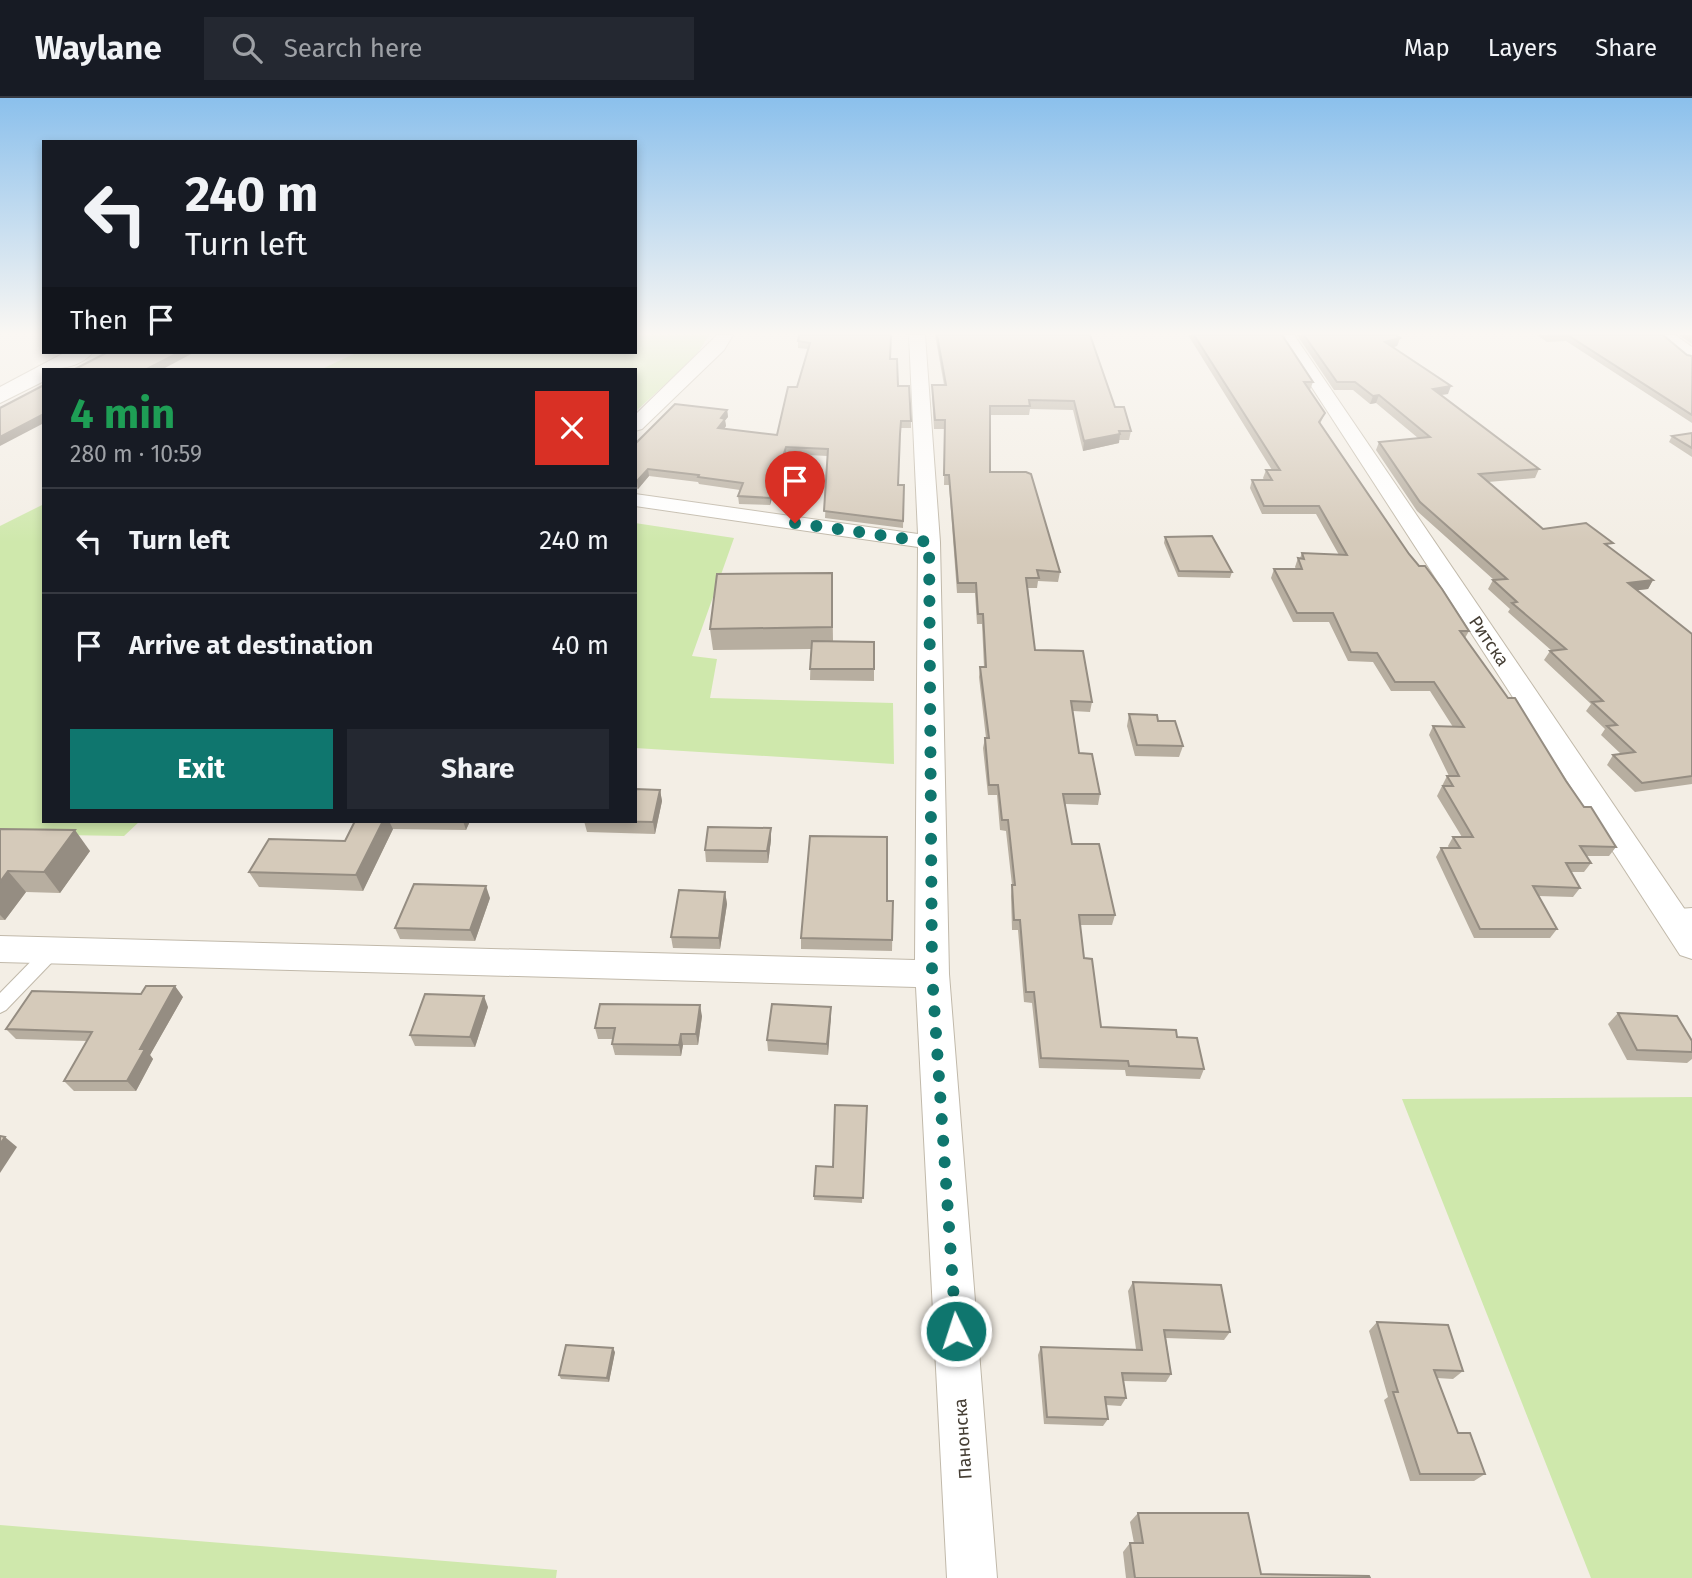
<!DOCTYPE html>
<html lang="en">
<head>
<meta charset="utf-8">
<style>
	:root { --surface:#171b24; --page:#242831; --text:#f1f3f6; --muted:#9ea1a6; --line:#363941; --accent:#0f766e }
	body { margin:0; font-family:"Fira Sans",sans-serif; background:var(--page); color:var(--text); height:100vh; display:flex; flex-direction:column; font-size:26px; white-space:nowrap }
	* { box-sizing:border-box; margin:0 }
	p { font-size:23px; color:var(--muted) }
	.icon { flex:none; width:38px; height:38px; fill:none; stroke:currentColor; stroke-width:2; stroke-linecap:round; stroke-linejoin:round }
	.map { position:relative; flex:1; overflow:hidden }
	.panel { position:absolute; left:42px; top:270px; width:595px; height:455px; display:flex; flex-direction:column; background:var(--surface); border-radius:0px; box-shadow:0 4px 10px #0003 }
	.panel>* { flex:none }
	.guide { position:absolute; left:42px; top:42px; width:595px; height:214px; border-radius:0px; box-shadow:0 4px 10px #0003; background:#171b24; color:var(--text); overflow:hidden }
	.pin { position:absolute; display:grid; place-items:center; width:60px; height:60px; color:#fff; margin:-72px -30px; border-radius:50% 50% 50% 0; rotate:-45deg; box-shadow:0 0 7px #0007 }
	.pin .icon { rotate:45deg }
	.me { position:absolute; width:77px; margin:-38px; rotate:356deg; stroke-linejoin:round; filter:drop-shadow(0 0 5px #0008) }
	.turn { display:flex; align-items:center; gap:24px; height:147px; padding:0 28px; font-size:32px }
	.turn .icon { width:91px; height:91px; stroke-width:2.5 }
	.turn b { display:block; font-size:49px; line-height:60px }
	.then { display:flex; align-items:center; height:66px; padding:0 28px; background:#0003; gap:14px; font-size:26px }
	.round { display:grid; place-items:center; flex:none; width:74px; height:74px; border-radius:0px; background:var(--page) }
	.summary { display:flex; align-items:center; justify-content:space-between; height:119px; padding:0 28px }
	h1 { font-size:42px; font-weight:700; line-height:52px; color:#1e9e55 }
	.action { display:flex; gap:14px; margin-top:auto; padding:14px 28px }
	.action a { flex:1; height:80px; border-radius:0px; background:var(--accent); color:#fff; font-size:28px; font-weight:700; line-height:80px; text-align:center }
	.action a+a { background:var(--page); color:var(--text) }
	ul { padding:0; list-style:none }
	li { display:flex; align-items:center; gap:21px; height:105px; padding:0 28px; border-top:2px solid var(--line) }
	li div { flex:1 }
	li b { display:block; font-size:26px }
	li em { font-style:normal }
	header { display:flex; align-items:center; gap:42px; box-sizing:border-box; height:98px; padding:0 35px; background:var(--surface); border-bottom:2px solid var(--line) }
	header strong { font-size:33px }
	nav { display:flex; gap:38px; margin-inline-start:auto; font-size:24px }
	.search { width:490px; height:63px; background:var(--page); display:flex; align-items:center; gap:18px; box-sizing:border-box; padding:0 24px; border-radius:0px; color:var(--muted); font-size:26px }
	.map>svg:first-child { display:block }
	.green { fill:#cfe8ac }
	.lines { fill:none; stroke-linecap:round; stroke-linejoin:round }
	.service-casing { stroke:#c1b9aa; stroke-width:2 }
	.minor-casing { stroke:#c1b9aa; stroke-width:2 }
	.tertiary-casing { stroke:#c1b9aa; stroke-width:2 }
	.service { fill:#fff; fill-rule:evenodd }
	.minor { fill:#fff; fill-rule:evenodd }
	.tertiary { fill:#fff; fill-rule:evenodd }
	.wall { fill:#b7aea0 }
	.shaded-wall { fill:#958d82 }
	.building { fill:#d5caba; stroke:#958d82; stroke-width:2 }
	.route { stroke:#0f766e; stroke-width:12; stroke-dasharray:0 21.6 }
	.labels { text-anchor:middle; stroke-width:5; stroke-linejoin:round; paint-order:stroke }
	.street-label { font-size:18px; fill:#453e34; stroke:#fff }
</style>
</head>
<body>
<header>
<strong>Waylane</strong>
<div class="search"><svg class="icon" aria-label="search" viewBox="0 0 24 24"><circle cx="10" cy="10" r="6"/><path d="M15 15l6 6"/></svg>Search here</div>
<nav><a>Map</a><a>Layers</a><a>Share</a></nav>
</header>
<div class="map">
<svg width="1692" height="1480" viewBox="0 0 1692 1480">
	<rect width="100%" height="100%" fill="#f3eee5"/>
	<g class="green">
		<polygon points="635,237 709,237 696,258 635,314 635,271 322,271 358,254 635,254"/>
		<polygon points="44,406 44,723 140,723 124,738 0,736 0,428"/>
		<polygon points="635,425 734,440 692,558 717,561 710,600 893,605 894,666 635,650"/>
		<polygon points="1692,999 1692,1480 1591,1480 1402,1001"/>
		<polygon points="0,1427 557,1472 556,1480 0,1480"/>
	</g>
	<g class="lines">
		<g class="service-casing">
			<g id="service">
				<polygon points="1692,810 1692,822 1665,822 1663,817 1665,812"/>
				<polygon points="52,846 58,848 61,853 58,858 6,912 0,915 0,895 46,848"/>
			</g>
		</g>
		<g class="minor-casing">
			<g id="minor">
				<polygon points="717,237 733,237 724,252 642,331 635,333 635,317"/>
				<polygon points="909,237 925,237 940,444 949,876 997,1480 947,1480 916,889 0,864 0,838 915,862 918,449 635,408 635,396 918,436"/>
				<polygon points="1278,237 1294,237 1692,822 1692,861 1680,857"/>
				<polygon points="1657,237 1675,237 1692,249 1692,262 1686,261"/>
			</g>
		</g>
		<g class="tertiary-casing">
			<path id="tertiary" d="M66 254H93C81 269 61 271 44 271V283L0 305V289Z"/>
		</g>
		<use href="#service" class="service"/>
		<use href="#minor" class="minor"/>
		<use href="#tertiary" class="tertiary"/>
	</g>
	<g class="wall">
		<polygon points="935,237 1090,237 1115,309 1131,333 1129,342 1119,342 1119,345 1083,353 1073,312 1030,311 1029,317 990,317 990,374 1060,474 1058,484 1038,483 1037,490 1028,490 1035,552 1092,604 1090,614 1073,613 1079,655 1100,696 1098,707 1065,706 1072,746 1115,817 1112,827 1080,827 1084,860 1101,929 1177,939 1204,971 1200,981 1126,978 1125,972 1039,970 1032,905 1024,904 1018,832 1012,832 1011,798 1012,787 1006,733 1000,732 997,697 988,697 983,650 985,640 986,640 979,579 980,569 984,569 982,526 977,526 975,495 957,495 949,387 944,387 945,331 934,331 932,296 932,287 944,287"/>
		<polygon points="1188,237 1282,237 1313,284 1310,292 1309,292 1325,315 1320,326 1409,456 1469,533 1465,540 1584,709 1616,749 1609,758 1586,758 1591,765 1584,774 1571,774 1580,790 1573,799 1538,798 1557,831 1550,840 1474,840 1436,759 1441,750 1449,750 1448,748 1453,739 1462,739 1437,698 1447,678 1449,678 1429,637 1433,628 1453,629 1430,593 1391,593 1373,564 1348,563 1329,524 1293,524 1271,480 1274,471 1296,471 1295,469 1298,460 1300,460 1302,455 1339,457 1316,416 1262,416 1250,390 1252,382 1264,382 1263,380 1266,372 1272,372"/>
		<polygon points="1297,237 1396,237 1400,240 1397,248 1392,249 1448,296 1441,297 1539,371 1535,380 1488,384 1543,431 1610,450 1653,482 1648,491 1637,492 1692,536 1692,686 1635,694 1607,667 1613,657 1621,656 1601,637 1605,631 1586,613 1591,606 1544,562 1550,553 1552,553 1508,514 1510,511 1488,491 1493,482 1494,482 1417,413 1376,352 1379,344 1418,340 1376,305 1370,306 1353,292 1334,292"/>
		<polygon points="1537,237 1663,237 1687,257 1692,258 1692,325 1566,243 1547,244"/>
		<polygon points="1679,237 1692,237 1692,246"/>
		<polygon points="798,243 890,261 898,288 911,323 911,330 901,330 899,343 898,387 904,387 903,430 825,420 828,358 786,356 770,407 739,406 738,398 740,392 699,386 698,384 649,378 638,391 635,390 635,346 727,312 728,319 725,322 726,328 724,331 777,337 797,289 808,251 798,250"/>
		<polygon points="1692,335 1692,359 1669,344 1672,338"/>
		<polygon points="1165,439 1232,474 1230,480 1178,479 1164,445"/>
		<polygon points="832,475 833,543 874,544 874,583 810,582 811,551 713,552 710,531"/>
		<polygon points="1129,616 1158,623 1183,648 1179,659 1135,658 1127,628"/>
		<polygon points="660,692 662,703 655,736 587,734 584,723"/>
		<polygon points="355,723 470,723 466,732 393,731 363,793 259,789 249,774 345,743"/>
		<polygon points="0,731 90,753 60,795 26,794 5,822 0,822"/>
		<polygon points="771,742 768,765 706,764 705,752"/>
		<polygon points="725,794 727,806 720,851 673,850 671,839"/>
		<polygon points="490,800 475,843 400,841 395,830"/>
		<polygon points="887,803 893,803 892,853 801,851 801,840"/>
		<polygon points="183,899 150,957 153,961 136,993 74,993 64,983 87,943 16,941 6,931"/>
		<polygon points="488,909 475,949 415,948 410,937"/>
		<polygon points="831,909 828,957 768,953 767,942"/>
		<polygon points="1618,915 1692,943 1692,961 1687,965 1627,962 1608,926"/>
		<polygon points="702,918 698,947 683,947 681,958 615,957 612,946 613,941 598,941 595,930"/>
		<polygon points="867,1008 862,1105 814,1102 814,1098 833,1069"/>
		<polygon points="1133,1184 1230,1234 1224,1242 1166,1240 1171,1276 1166,1284 1123,1283 1126,1300 1121,1308 1106,1307 1108,1321 1103,1328 1044,1326 1038,1257 1041,1249 1136,1251 1128,1193"/>
		<polygon points="1377,1224 1463,1273 1453,1281 1437,1280 1458,1335 1485,1376 1474,1383 1410,1383 1384,1302 1388,1299 1369,1233"/>
		<polygon points="615,1254 609,1284 561,1281 559,1277"/>
		<polygon points="1138,1415 1261,1476 1370,1480 1126,1480 1123,1454 1130,1445 1134,1445 1130,1424"/>
	</g>
	<g class="shaded-wall">
		<polygon points="1400,240 1397,248 1382,252 1385,244"/>
		<polygon points="180,254 195,254 163,271 147,271"/>
		<polygon points="1451,288 1448,296 1430,298 1433,291"/>
		<polygon points="1379,297 1376,305 1370,306 1373,298"/>
		<polygon points="727,312 728,319 725,322 726,328 719,337 718,330 721,320"/>
		<polygon points="44,316 44,325 0,348 0,339"/>
		<polygon points="1120,336 1119,345 1083,353 1084,343"/>
		<polygon points="786,349 786,356 770,407 770,400"/>
		<polygon points="648,371 649,378 638,391 637,383"/>
		<polygon points="1653,482 1648,491 1623,494 1628,485"/>
		<polygon points="660,692 662,703 655,736 653,724"/>
		<polygon points="383,723 389,723 393,731 363,793 356,777"/>
		<polygon points="463,723 470,723 466,732"/>
		<polygon points="771,730 771,742 768,765 767,753"/>
		<polygon points="75,732 90,753 60,795 44,774"/>
		<polygon points="8,773 26,794 5,822 0,817 0,784"/>
		<polygon points="486,788 490,800 475,843 470,832"/>
		<polygon points="725,794 727,806 720,851 719,840"/>
		<polygon points="175,888 183,899 150,957 153,961 136,993 127,983 140,951"/>
		<polygon points="484,898 488,909 475,949 470,939"/>
		<polygon points="700,907 702,918 698,947 696,936"/>
		<polygon points="831,909 831,920 828,957 827,946"/>
		<polygon points="681,936 683,947 681,958 679,947"/>
		<polygon points="5,1039 17,1049 0,1075 0,1046"/>
		<polygon points="613,1250 615,1254 609,1284 607,1280"/>
	</g>
	<g class="building">
		<polygon points="799,237 891,237 890,261 897,261 898,288 909,288 911,323 901,323 900,336 898,387 904,387 903,423 824,413 828,351 786,349 770,400 738,398 743,385 698,379 699,377 648,371 637,383 635,383 635,346 675,306 727,312 721,320 725,321 718,330 777,337 788,289 797,289 810,245 798,243"/>
		<polygon points="937,237 1090,237 1115,309 1124,309 1131,333 1119,333 1120,336 1084,343 1074,303 1029,302 1030,308 990,308 990,374 1026,374 1031,376 1060,474 1037,472 1039,480 1026,480 1035,552 1083,553 1092,604 1071,603 1079,655 1092,656 1100,696 1063,696 1072,746 1099,746 1115,817 1079,817 1084,860 1092,861 1101,929 1176,932 1177,939 1197,940 1204,971 1129,968 1128,963 1041,960 1034,894 1026,894 1020,822 1014,822 1012,787 1015,787 1008,722 1002,722 998,687 989,687 985,640 989,640 980,569 986,569 983,516 978,516 976,485 958,485 949,377 944,377 945,322 935,322 932,287 946,287"/>
		<polygon points="1194,237 1282,237 1313,284 1304,284 1325,315 1319,324 1409,456 1419,468 1425,468 1442,491 1469,533 1460,533 1508,600 1515,600 1566,683 1584,709 1591,709 1616,749 1580,748 1591,765 1566,765 1580,790 1533,788 1557,831 1480,831 1441,750 1460,750 1453,739 1473,739 1443,688 1453,688 1447,678 1459,678 1433,628 1464,629 1434,584 1395,584 1377,555 1351,554 1333,515 1297,515 1274,471 1302,471 1298,460 1304,461 1302,455 1347,457 1319,408 1264,408 1252,382 1272,382 1266,372 1280,372"/>
		<polygon points="1304,237 1396,237 1400,240 1385,244 1451,288 1433,291 1539,371 1479,376 1543,431 1586,425 1613,445 1605,446 1653,482 1628,485 1692,536 1692,678 1642,685 1613,657 1635,654 1607,628 1617,627 1592,604 1603,603 1550,553 1566,551 1512,505 1517,504 1493,482 1507,481 1420,404 1379,344 1430,339 1379,297 1373,298 1355,284 1337,284"/>
		<polygon points="1547,237 1663,237 1687,257 1692,258 1692,317 1569,238 1549,238"/>
		<polygon points="108,254 180,254 147,271 75,271"/>
		<polygon points="44,287 44,316 0,339 0,310"/>
		<polygon points="1692,335 1692,350 1672,338"/>
		<polygon points="1212,438 1232,474 1179,473 1165,439"/>
		<polygon points="832,475 832,529 710,531 717,476"/>
		<polygon points="812,543 874,544 874,571 810,571"/>
		<polygon points="1129,616 1157,617 1158,623 1175,623 1183,648 1137,647"/>
		<polygon points="635,691 660,692 653,724 601,723 635,723"/>
		<polygon points="355,723 383,723 356,777 249,774 269,741 345,743"/>
		<polygon points="708,729 771,730 767,753 705,752"/>
		<polygon points="0,731 75,732 44,774 8,773 0,784"/>
		<polygon points="810,738 887,739 887,803 893,803 892,842 801,840"/>
		<polygon points="414,786 486,788 470,832 395,830"/>
		<polygon points="679,792 725,794 719,840 671,839"/>
		<polygon points="146,888 175,888 140,951 145,951 127,983 64,983 92,934 6,931 32,893 141,896"/>
		<polygon points="425,896 484,898 470,939 410,937"/>
		<polygon points="600,906 700,907 696,936 681,936 679,947 612,946 615,930 595,930"/>
		<polygon points="772,906 831,909 827,946 767,942"/>
		<polygon points="1618,915 1677,918 1692,943 1692,954 1637,952"/>
		<polygon points="835,1007 867,1008 863,1100 814,1098 816,1068 833,1069"/>
		<polygon points="0,1038 5,1039 0,1046"/>
		<polygon points="1133,1184 1221,1187 1230,1234 1164,1232 1171,1276 1122,1275 1126,1300 1105,1299 1108,1321 1047,1319 1041,1249 1142,1252"/>
		<polygon points="1377,1224 1448,1227 1463,1273 1434,1272 1458,1335 1470,1335 1485,1376 1420,1376 1393,1294 1398,1294"/>
		<polygon points="566,1247 613,1250 607,1280 559,1277"/>
		<polygon points="1138,1415 1248,1415 1261,1476 1369,1478 1370,1480 1135,1480 1130,1445 1143,1445"/>
	</g>
	<linearGradient id="sky" x2="0" y2="1"><stop stop-color="#8bc0ec"/><stop offset="0.53" stop-color="#faf7f3"/><stop offset="1" stop-color="#faf7f3" stop-opacity="0"/></linearGradient>
	<rect width="1692" height="444" fill="url(#sky)"/>
	<g class="lines">
		<polyline class="route" points="795,425 929,444 932,876 956,1233"/>
	</g>
	<g class="labels">
		<g class="street-label">
			<text transform="translate(1489 543) rotate(56)" y="6">Ритска</text>
			<text transform="translate(963 1341) rotate(-94)" y="6">Панонска</text>
		</g>
	</g>
</svg>
<div class="pin" style="left:795px;top:425px;background:#d93025"><svg class="icon" aria-label="arrive" viewBox="0 0 24 24"><path d="M6 21V4h12l-3 4 3 4H6"/></svg></div>
<svg class="me" style="left:956px;top:1233px" viewBox="-20 -20 40 40"><circle r="17" fill="#0f766e" stroke="#fff" stroke-width="3"/><path d="M0-11L8 9 0 5-8 9z" fill="#fff"/></svg>
<div class="guide">
<div class="turn"><svg class="icon" aria-label="left" viewBox="0 0 24 24"><path d="M17 20v-9H6M10 6l-5 5 5 5"/></svg><div><b>240 m</b>Turn left</div></div>
<div class="then">Then<svg class="icon" aria-label="arrive" viewBox="0 0 24 24"><path d="M6 21V4h12l-3 4 3 4H6"/></svg></div>
</div>
<section class="panel">
<div class="summary"><div><h1>4 min</h1><p>280 m · 10:59</p></div><a class="round" style="background:#d93025;color:#fff"><svg class="icon" aria-label="close" viewBox="0 0 24 24"><path d="M6 6l12 12M18 6L6 18"/></svg></a></div>
<ul>
<li><svg class="icon" aria-label="left" viewBox="0 0 24 24"><path d="M17 20v-9H6M10 6l-5 5 5 5"/></svg><div><b>Turn left</b></div><em>240 m</em></li>
<li><svg class="icon" aria-label="arrive" viewBox="0 0 24 24"><path d="M6 21V4h12l-3 4 3 4H6"/></svg><div><b>Arrive at destination</b></div><em>40 m</em></li>
</ul>
<div class="action"><a>Exit</a><a>Share</a></div>
</section>
</div>
</body>
</html>
